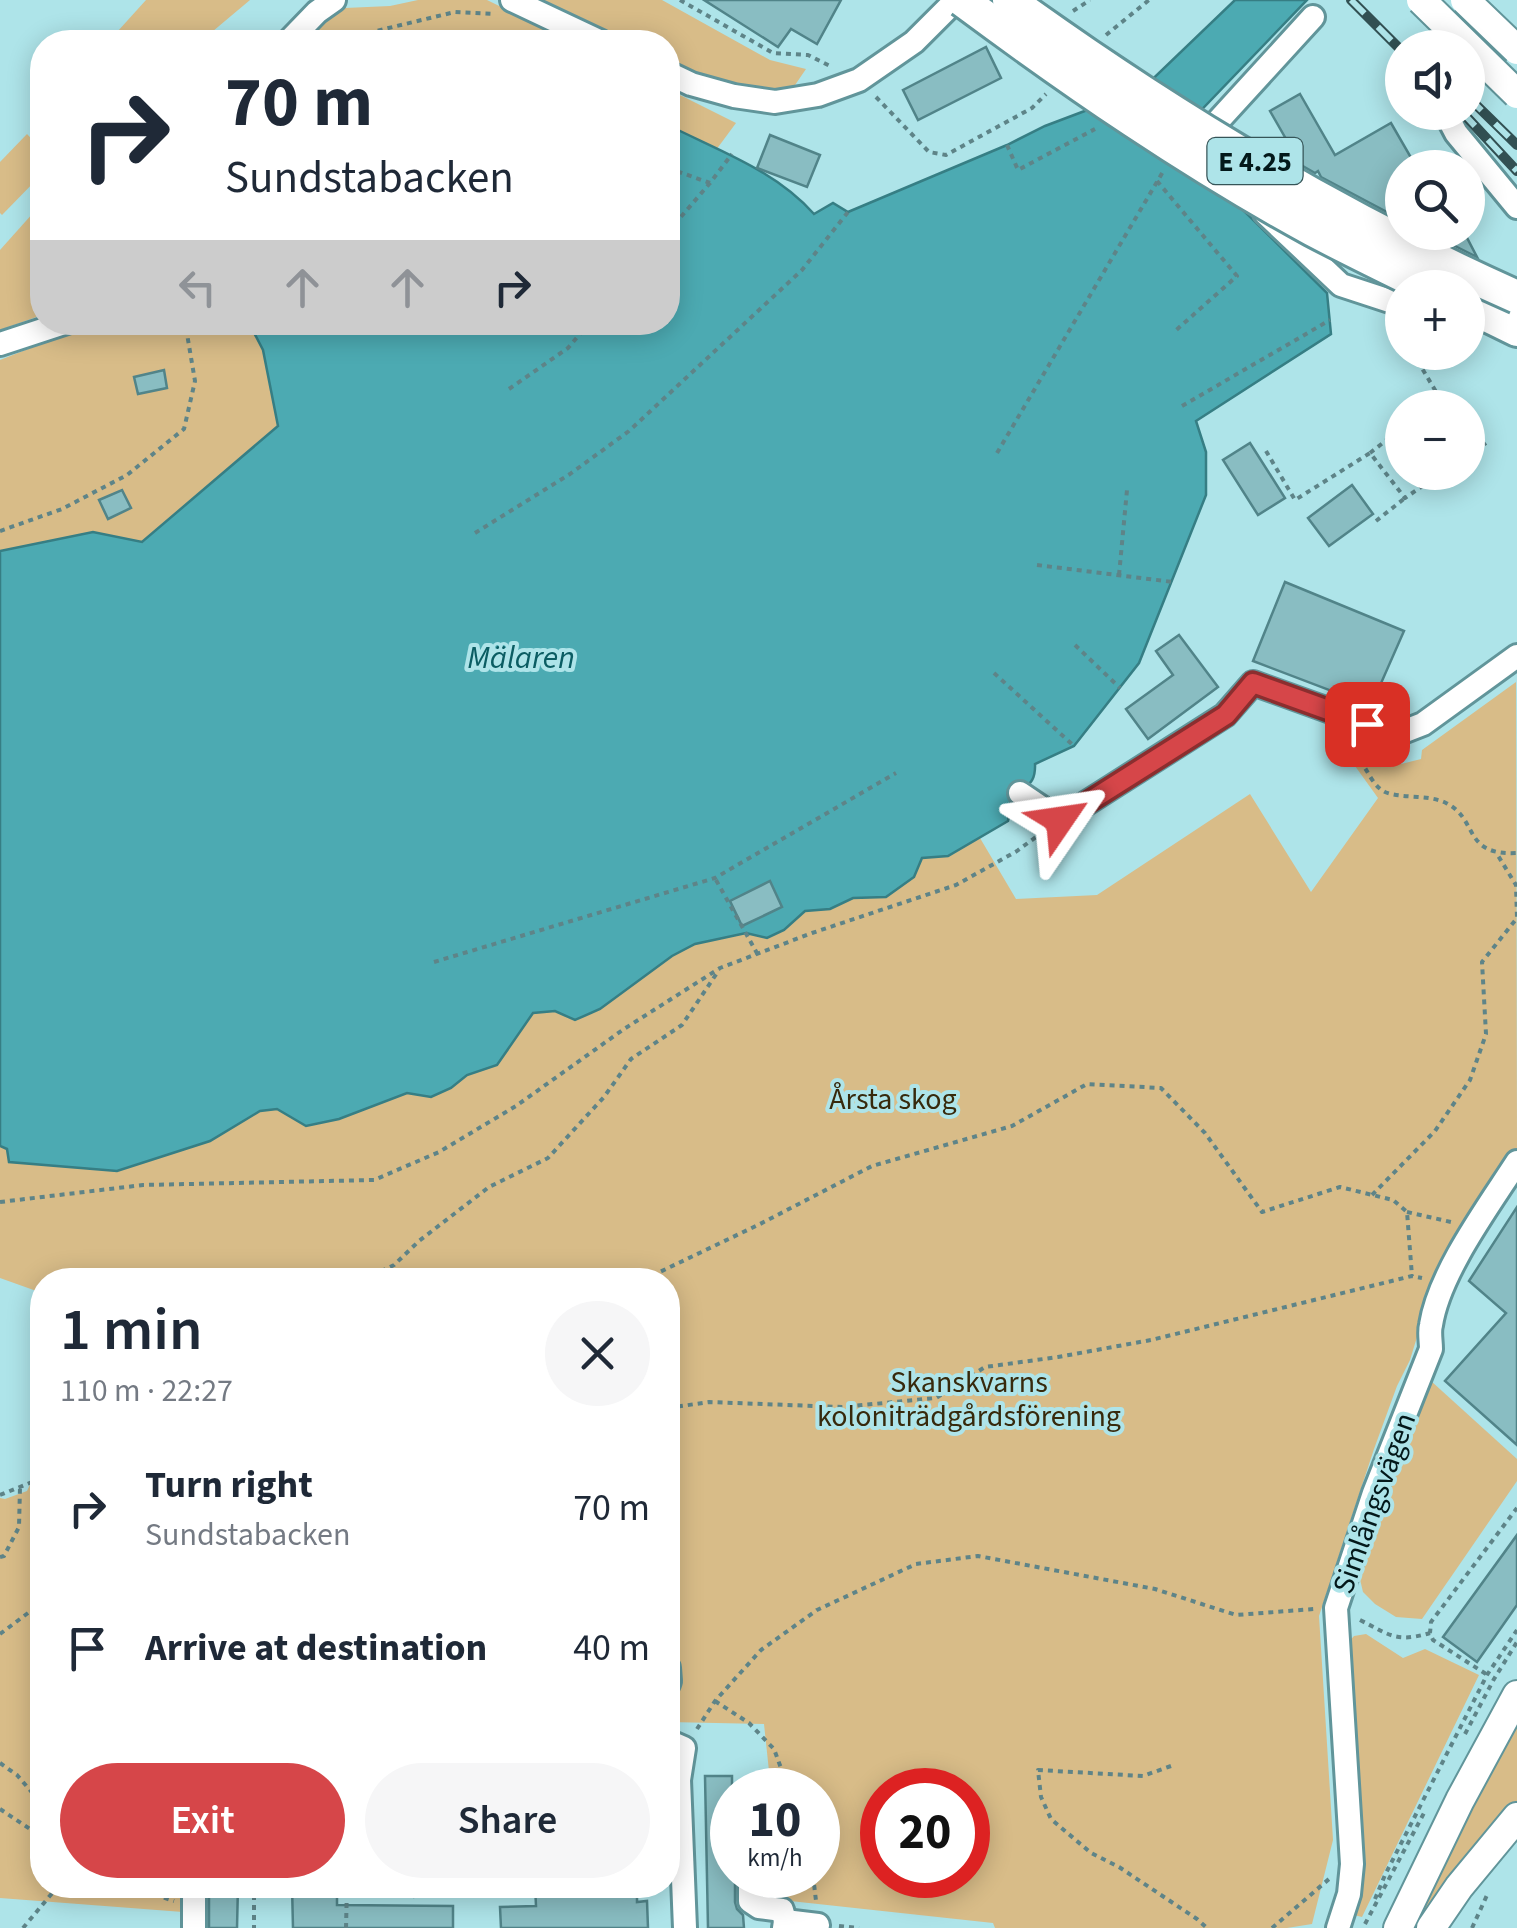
<!DOCTYPE html>
<html lang="en">
<head>
<meta charset="utf-8">
<style>
	:root { --surface:#fff; --page:#f6f6f7; --text:#1f2937; --muted:#747a83; --accent:#d64649 }
	body { margin:0; font-family:"Source Sans 3",sans-serif; background:var(--page); color:var(--text); height:100vh; display:flex; flex-direction:column; font-size:38px; white-space:nowrap }
	* { box-sizing:border-box; margin:0 }
	p { font-size:32px; color:var(--muted) }
	.icon { flex:none; width:55px; height:55px; fill:none; stroke:currentColor; stroke-width:2; stroke-linecap:round; stroke-linejoin:round }
	.map { position:relative; flex:1; overflow:hidden }
	.sheet { position:absolute; left:30px; top:1268px; width:650px; height:630px; display:flex; flex-direction:column; background:var(--surface); border-radius:40px; box-shadow:0 5px 25px #0003 }
	.sheet>* { flex:none }
	.banner { position:absolute; left:30px; top:30px; width:650px; height:305px; border-radius:40px; box-shadow:0 5px 25px #0003; background:#fff; color:var(--text); overflow:hidden }
	.controls { position:absolute; left:1385px; top:30px; display:grid; gap:20px }
	.controls a { display:grid; place-items:center; width:100px; height:100px; border-radius:50%; background:var(--surface); box-shadow:0 5px 25px #0003; font-size:50px }
	.speed { position:absolute; left:710px; top:1768px; display:flex; gap:20px; font-size:50px; font-weight:700; text-align:center }
	.speed>* { display:grid; place-content:center; width:130px; height:130px; border-radius:50%; background:var(--surface); box-shadow:0 5px 25px #0003; line-height:1 }
	.speed small { font-size:25px; font-weight:400 }
	.speed .limit { border:15px solid #d22; background:#fff; color:#111 }
	.pin { position:absolute; display:grid; place-items:center; width:85px; height:85px; color:#fff; margin:-42px; border-radius:20px; box-shadow:0 5px 15px #0006 }
	.me { position:absolute; width:110px; margin:-55px; rotate:58deg; stroke-linejoin:round; filter:drop-shadow(0 0 8px #0008) }
	.turn { display:flex; align-items:center; gap:35px; height:210px; padding:0 30px; font-size:45px }
	.turn .icon { width:130px; height:130px; stroke-width:2.5 }
	.turn b { display:block; font-size:70px; line-height:85px }
	.lanes { display:flex; align-items:center; height:95px; padding:0 30px; background:#0003; justify-content:center; gap:50px; direction:ltr }
	.lanes .off { opacity:.35 }
	.round { display:grid; place-items:center; flex:none; width:105px; height:105px; border-radius:52px; background:var(--page) }
	.overview { display:flex; align-items:center; justify-content:space-between; height:170px; padding:0 30px }
	h1 { font-size:60px; font-weight:600; line-height:75px }
	.cta { display:flex; gap:20px; margin-top:auto; padding:20px 30px }
	.cta a { flex:1; height:115px; border-radius:60px; background:var(--accent); color:#fff; font-size:40px; font-weight:600; line-height:115px; text-align:center }
	.cta a+a { background:var(--page); color:var(--text) }
	ul { padding:0; list-style:none }
	li { display:flex; align-items:center; gap:30px; height:140px; padding:0 30px }
	li div { flex:1 }
	li b { display:block; font-size:38px }
	li em { font-style:normal }
	.map>svg:first-child { display:block }
	.green { fill:#d8bc88; fill-rule:evenodd }
	.water { fill:#4caab2; stroke:#367e84; stroke-width:2.5 }
	.building { fill:#89bdc2; stroke:#518489; stroke-width:2.5 }
	.lines { fill:none; stroke-linecap:round; stroke-linejoin:round }
	.minor-casing { stroke:#61959a; stroke-width:28 }
	.major-casing { stroke:#61959a; stroke-width:32 }
	.highway-casing { stroke:#61959a; stroke-width:38 }
	.path { stroke:#5e8488; stroke-width:4; stroke-dasharray:5 5; stroke-linecap:butt }
	.minor { stroke:#fff; stroke-width:22 }
	.major { stroke:#fff; stroke-width:28 }
	.highway { stroke:#fff; stroke-width:32 }
	.rail-casing { stroke:#325053; stroke-width:10 }
	.rail { stroke:#aee4e9; stroke-width:6; stroke-dasharray:19; stroke-linecap:butt }
	.major-bridge-casing { stroke:#61959a; stroke-width:32; stroke-linecap:butt }
	.highway-bridge-casing { stroke:#61959a; stroke-width:38; stroke-linecap:butt }
	.major-bridge { stroke:#fff; stroke-width:28 }
	.highway-bridge { stroke:#fff; stroke-width:32 }
	.route-casing { stroke:#8b2e2f; stroke-width:25 }
	.route { stroke:#d64649; stroke-width:18 }
	.labels { text-anchor:middle; stroke-width:8; stroke-linejoin:round; paint-order:stroke }
	.shield { fill:#aee4e9; stroke:#365558; stroke-width:2.5 }
	.shield-label { font-size:28px; font-weight:bold; fill:#03181a }
	.park-label { font-size:30px; fill:#37290c; stroke:#aee4e9 }
	.street-label { font-size:30px; fill:#03181a; stroke:#aee4e9 }
	.water-label { font-size:32px; font-style:italic; fill:#0b5d63; stroke:#aee4e9 }
</style>
</head>
<body>
<div class="map">
<svg width="1517" height="1928" viewBox="0 0 1517 1928">
	<rect width="100%" height="100%" fill="#aee4e9"/>
	<g class="green">
		<polygon points="146,0 250,0 200,42 108,42"/>
		<polygon points="418,0 487,0 573,42 304,42 312,32 345,8 390,6"/>
		<path d="M543 0H662L770 60 806 69 793 88C749 94 707 79 668 60V42H631Z"/>
		<polygon points="668,89 736,123 716,150 668,125"/>
		<polygon points="27,134 42,150 42,174 2,215 0,213 0,162"/>
		<polygon points="42,203 42,315 0,330 0,250"/>
		<polygon points="94,323 249,323 263,350 278,426 142,542 93,532 0,551 0,360"/>
		<path d="M1516 682 1517 1149 1439 1265 1410 1360 1397 1386 1374 1449 1319 1616 1333 1840 1312 1924 1287 1928H995L993 1923 781 1900 779 1875H818V1790H771L764 1724 668 1722V1704L680 1682 678 1646 668 1639V1280H42V1293L0 1278V1146L7 1149 9 1162 117 1171 236 1124 260 1111 277 1109 306 1126 339 1119 408 1093 451 1088 467 1075 497 1065 533 1013 555 1011 576 1020 600 1009 672 956 695 944 746 933 767 938 784 930 805 911 830 909 853 898 886 897 922 858 948 856 980 838 1016 899 1097 895 1250 794 1311 892 1378 798 1350 759 1360 741 1370 742 1398 754 1401 764 1421 759 1422 750ZM882 1790H968V1875H882Z"/>
		<polygon points="1431,1381 1517,1459 1517,1481 1422,1619 1396,1617 1375,1604 1363,1592 1359,1575 1385,1497"/>
		<polygon points="42,1459 42,1885 183,1885 183,1912 0,1898 0,1498 5,1499 27,1491"/>
		<polygon points="1366,1634 1403,1658 1425,1649 1479,1675 1362,1917 1354,1915 1361,1893 1363,1835 1346,1645 1354,1636"/>
		<polygon points="1517,1718 1517,1805 1423,1924 1412,1924"/>
	</g>
	<path class="water" d="M1235 0H1307L1162 151 1233 200 1327 293 1331 334 1196 421 1206 452V495L1139 663 1074 746 1035 764C1036 789 1021 784 1012 803 1010 808 1009 815 1008 821L948 856 922 858 914 877 886 897 853 898 830 909 805 911 784 930 767 938 746 933 695 944 672 956 600 1009 575 1020 555 1011 533 1013 497 1065 467 1075 451 1088 431 1097 407 1093 339 1119 306 1126 277 1109 260 1111 210 1141 117 1171 9 1162 7 1149 0 1146V551L93 532 142 542 278 426 263 350 249 323 668 322V125C719 151 775 170 814 214L833 203 848 212 1007 145 1045 126 1090 109 1109 121Z"/>
	<g class="building">
		<polygon points="704,0 841,0 817,44 791,29 778,47"/>
		<polygon points="986,47 1001,78 918,120 903,90"/>
		<polygon points="1300,94 1335,155 1391,123 1417,168 1402,168 1402,204 1387,212 1321,177 1318,171 1315,173 1301,165 1270,111"/>
		<polygon points="770,135 820,155 807,187 757,168"/>
		<polygon points="1428,232 1464,232 1477,257 1459,248"/>
		<polygon points="164,370 167,388 138,394 134,377"/>
		<polygon points="1250,443 1285,498 1258,515 1223,460"/>
		<polygon points="1352,485 1373,514 1329,546 1308,518"/>
		<polygon points="122,490 131,508 108,519 99,500"/>
		<polygon points="1285,582 1404,631 1371,706 1253,661"/>
		<polygon points="1179,635 1218,687 1148,739 1126,709 1173,675 1156,651"/>
		<polygon points="770,881 782,907 742,926 730,901"/>
		<polygon points="1517,1207 1517,1445 1445,1381 1506,1313 1469,1281"/>
		<polygon points="1517,1535 1517,1605 1477,1662 1443,1637"/>
		<polygon points="705,1776 732,1776 732,1875 735,1875 735,1902 737,1909 743,1915 744,1928 708,1928"/>
		<polygon points="209,1885 238,1885 237,1928 209,1928"/>
		<polygon points="292,1885 337,1885 337,1905 453,1906 453,1928 293,1928"/>
		<polygon points="535,1885 637,1885 637,1902 647,1901 648,1928 501,1928 500,1907 536,1906"/>
	</g>
	<g class="lines">
		<g class="minor-casing">
			<g id="minor">
				<polyline points="512,0 601,42"/>
				<polyline points="288,42 317,12 334,0"/>
				<polyline points="668,73 691,84 734,96 775,102 818,95 859,80 914,42 956,0"/>
				<polyline points="1445,112 1456,133 1517,207"/>
				<polyline points="1217,147 1218,121 1313,17"/>
				<polyline points="1265,213 1341,285 1402,305"/>
				<polyline points="0,344 67,322"/>
				<polyline points="1020,793 1060,820 1225,715 1253,683 1367,724 1400,733 1423,724 1517,656"/>
				<polyline points="668,1668 669,1681 668,1684"/>
				<polyline points="668,1741 684,1748 679,1780 685,1928"/>
				<polyline points="750,1875 750,1901 759,1907 782,1910 785,1921 784,1928"/>
				<polyline points="785,1921 818,1925"/>
				<polyline points="194,1928 194,1885"/>
				<path d="M1338 1928 1349 1894 1352 1864 1336 1608 1374 1493 1431 1349C1431 1341 1429 1332 1431 1325 1439 1273 1488 1207 1517 1162"/>
			</g>
		</g>
		<g class="major-casing">
			<g id="major">
				<polyline points="1398,1928 1460,1800 1517,1695"/>
				<polyline points="1431,1928 1459,1887 1517,1817"/>
			</g>
		</g>
		<g class="highway-casing">
			<polyline id="highway" points="1468,306 1517,330"/>
		</g>
		<g class="path">
			<polyline points="680,0 773,53 808,55 832,67"/>
			<polyline points="1073,11 1090,0"/>
			<polyline points="1106,35 1149,0"/>
			<polyline points="350,42 376,31 455,12 494,14"/>
			<polyline points="876,97 929,152 946,155 1032,108 1046,94"/>
			<polyline points="1007,145 1018,170 1095,129"/>
			<polyline points="668,168 710,183 732,154"/>
			<polyline points="1157,181 1237,276 1174,332"/>
			<polyline points="668,232 710,183"/>
			<polyline points="1427,352 1420,365 1441,400 1431,408"/>
			<polyline points="509,389 568,348 590,322"/>
			<polyline points="1182,406 1330,320"/>
			<polyline points="1266,451 1295,500 1370,453 1405,498 1443,472"/>
			<polyline points="997,453 1164,170"/>
			<polyline points="1370,453 1402,428"/>
			<polyline points="1468,456 1486,443"/>
			<polyline points="1376,521 1405,498"/>
			<polyline points="0,531 62,509 127,475 184,429 195,381 185,322"/>
			<polyline points="475,533 570,474 629,431 802,270 848,212"/>
			<polyline points="1037,565 1173,582"/>
			<polyline points="1119,575 1127,490"/>
			<polyline points="1075,645 1120,688"/>
			<polyline points="994,673 1074,746"/>
			<path d="M1368 749 1365 768C1370 776 1375 787 1385 792 1402 799 1428 794 1446 803 1479 819 1462 856 1517 853"/>
			<polyline points="716,880 758,955"/>
			<polyline points="434,962 715,878 896,773"/>
			<polyline points="1372,1195 1435,1131 1470,1080 1486,1034 1482,962 1517,918 1516,885 1497,854"/>
			<polyline points="0,1202 143,1185 374,1180 439,1152 516,1106 624,1029 720,968 812,933 956,885 1017,851 1040,834"/>
			<polyline points="1407,1212 1451,1222"/>
			<polyline points="363,1280 394,1265 419,1241 489,1187 548,1158 604,1097 631,1059 682,1025 719,970"/>
			<polyline points="643,1280 760,1224 872,1166 1012,1126 1087,1084 1161,1088 1205,1133 1262,1212 1340,1187 1393,1200 1407,1212 1412,1276"/>
			<polyline points="668,1408 709,1402 842,1407 936,1398 985,1367 1058,1357 1151,1340 1412,1276 1422,1278"/>
			<polyline points="0,1495 42,1478"/>
			<polyline points="0,1557 4,1556 19,1527 20,1487"/>
			<path d="M1360 1620C1390 1635 1396 1643 1430 1633"/>
			<polyline points="0,1634 32,1610 42,1596"/>
			<polyline points="1486,1674 1433,1640 1430,1633 1431,1622 1517,1508"/>
			<polyline points="715,1701 749,1723 774,1749 789,1790"/>
			<polyline points="697,1729 715,1701 761,1650 817,1610 916,1564 978,1556 1155,1589 1236,1615 1314,1609"/>
			<polyline points="1465,1734 1494,1679 1517,1642"/>
			<polyline points="0,1763 17,1775 42,1804"/>
			<polyline points="1171,1766 1143,1776 1038,1770 1041,1797 1051,1819 1091,1853 1119,1867 1197,1919 1207,1928"/>
			<polyline points="0,1809 42,1837"/>
			<polyline points="813,1875 816,1901"/>
			<polyline points="126,1885 174,1901"/>
			<polyline points="254,1885 254,1928"/>
			<polyline points="414,1885 415,1898"/>
			<polyline points="1375,1899 1385,1875 1487,1675 1517,1630"/>
			<polyline points="1365,1924 1424,1813"/>
			<polyline points="839,1926 859,1928"/>
			<polyline points="23,1928 59,1885"/>
			<polyline points="346,1928 347,1885"/>
			<polyline points="1272,1928 1329,1879"/>
			<polyline points="1472,1928 1488,1893"/>
		</g>
		<use href="#minor" class="minor"/>
		<use href="#major" class="major"/>
		<use href="#highway" class="highway"/>
		<g class="rail-casing">
			<g id="rail">
				<polyline points="1351,0 1402,51"/>
				<polyline points="1468,97 1517,145"/>
				<polyline points="1462,112 1517,171"/>
			</g>
		</g>
		<use href="#rail" class="rail"/>
		<g class="major-bridge-casing">
			<g id="major-bridge">
				<polyline points="1421,0 1517,94"/>
				<polyline points="1465,0 1517,50"/>
			</g>
		</g>
		<g class="highway-bridge-casing">
			<g id="highway-bridge">
				<path d="M962 0C1074 83 1190 163 1313 230 1351 250 1390 269 1429 288"/>
				<path d="M1009 0C1168 115 1337 217 1517 297"/>
			</g>
		</g>
		<use href="#major-bridge" class="major-bridge"/>
		<use href="#highway-bridge" class="highway-bridge"/>
	</g>
	<g class="lines">
		<g class="route-casing">
			<polyline id="route" points="1060,820 1226,715 1253,683 1367,724"/>
		</g>
		<use href="#route" class="route"/>
	</g>
	<g class="labels">
		<rect class="shield" x="1207.5" y="138" width="95" height="46" rx="8"/>
		<g class="shield-label">
			<text x="1255" y="171">E 4.25</text>
		</g>
		<g class="park-label">
			<text x="893" y="1109">Årsta skog</text>
			<text x="969" y="1392">Skanskvarns<tspan x="969" dy="34">koloniträdgårdsförening</tspan></text>
		</g>
		<g class="street-label">
			<text transform="translate(1374 1503) rotate(-70)" y="10">Simlångsvägen</text>
		</g>
		<g class="water-label">
			<text x="521" y="668">Mälaren</text>
		</g>
	</g>
</svg>
<div class="controls">
<a><svg class="icon" aria-label="sound" viewBox="0 0 24 24"><path d="M4 9h4l5-4v14l-5-4H4zM17 9q2 3 0 6"/></svg></a>
<a><svg class="icon" aria-label="search" viewBox="0 0 24 24"><circle cx="10" cy="10" r="6"/><path d="M15 15l6 6"/></svg></a>
<a>+</a>
<a>−</a>
</div>
<div class="speed"><div>10<small>km/h</small></div><div class="limit">20</div></div>
<div class="pin" style="left:1367px;top:724px;background:#d93025"><svg class="icon" aria-label="arrive" viewBox="0 0 24 24"><path d="M6 21V4h12l-3 4 3 4H6"/></svg></div>
<svg class="me" style="left:1060px;top:820px" viewBox="-20 -20 40 40"><path d="M0-17L14 15 0 8-14 15z" fill="#d64649" stroke="#fff" stroke-width="4"/></svg>
<div class="banner">
<div class="turn"><svg class="icon" aria-label="right" viewBox="0 0 24 24"><path d="M7 20v-9h11M14 6l5 5-5 5"/></svg><div><b>70 m</b>Sundstabacken</div></div>
<div class="lanes"><svg class="icon off" aria-label="left" viewBox="0 0 24 24"><path d="M17 20v-9H6M10 6l-5 5 5 5"/></svg><svg class="icon off" aria-label="ahead" viewBox="0 0 24 24"><path d="M12 20V5M6 11l6-6 6 6"/></svg><svg class="icon off" aria-label="ahead" viewBox="0 0 24 24"><path d="M12 20V5M6 11l6-6 6 6"/></svg><svg class="icon" aria-label="right" viewBox="0 0 24 24"><path d="M7 20v-9h11M14 6l5 5-5 5"/></svg></div>
</div>
<section class="sheet">
<div class="overview"><div><h1>1 min</h1><p>110 m · 22:27</p></div><a class="round"><svg class="icon" aria-label="close" viewBox="0 0 24 24"><path d="M6 6l12 12M18 6L6 18"/></svg></a></div>
<ul>
<li><svg class="icon" aria-label="right" viewBox="0 0 24 24"><path d="M7 20v-9h11M14 6l5 5-5 5"/></svg><div><b>Turn right</b><p>Sundstabacken</p></div><em>70 m</em></li>
<li><svg class="icon" aria-label="arrive" viewBox="0 0 24 24"><path d="M6 21V4h12l-3 4 3 4H6"/></svg><div><b>Arrive at destination</b></div><em>40 m</em></li>
</ul>
<div class="cta"><a>Exit</a><a>Share</a></div>
</section>
</div>
</body>
</html>
